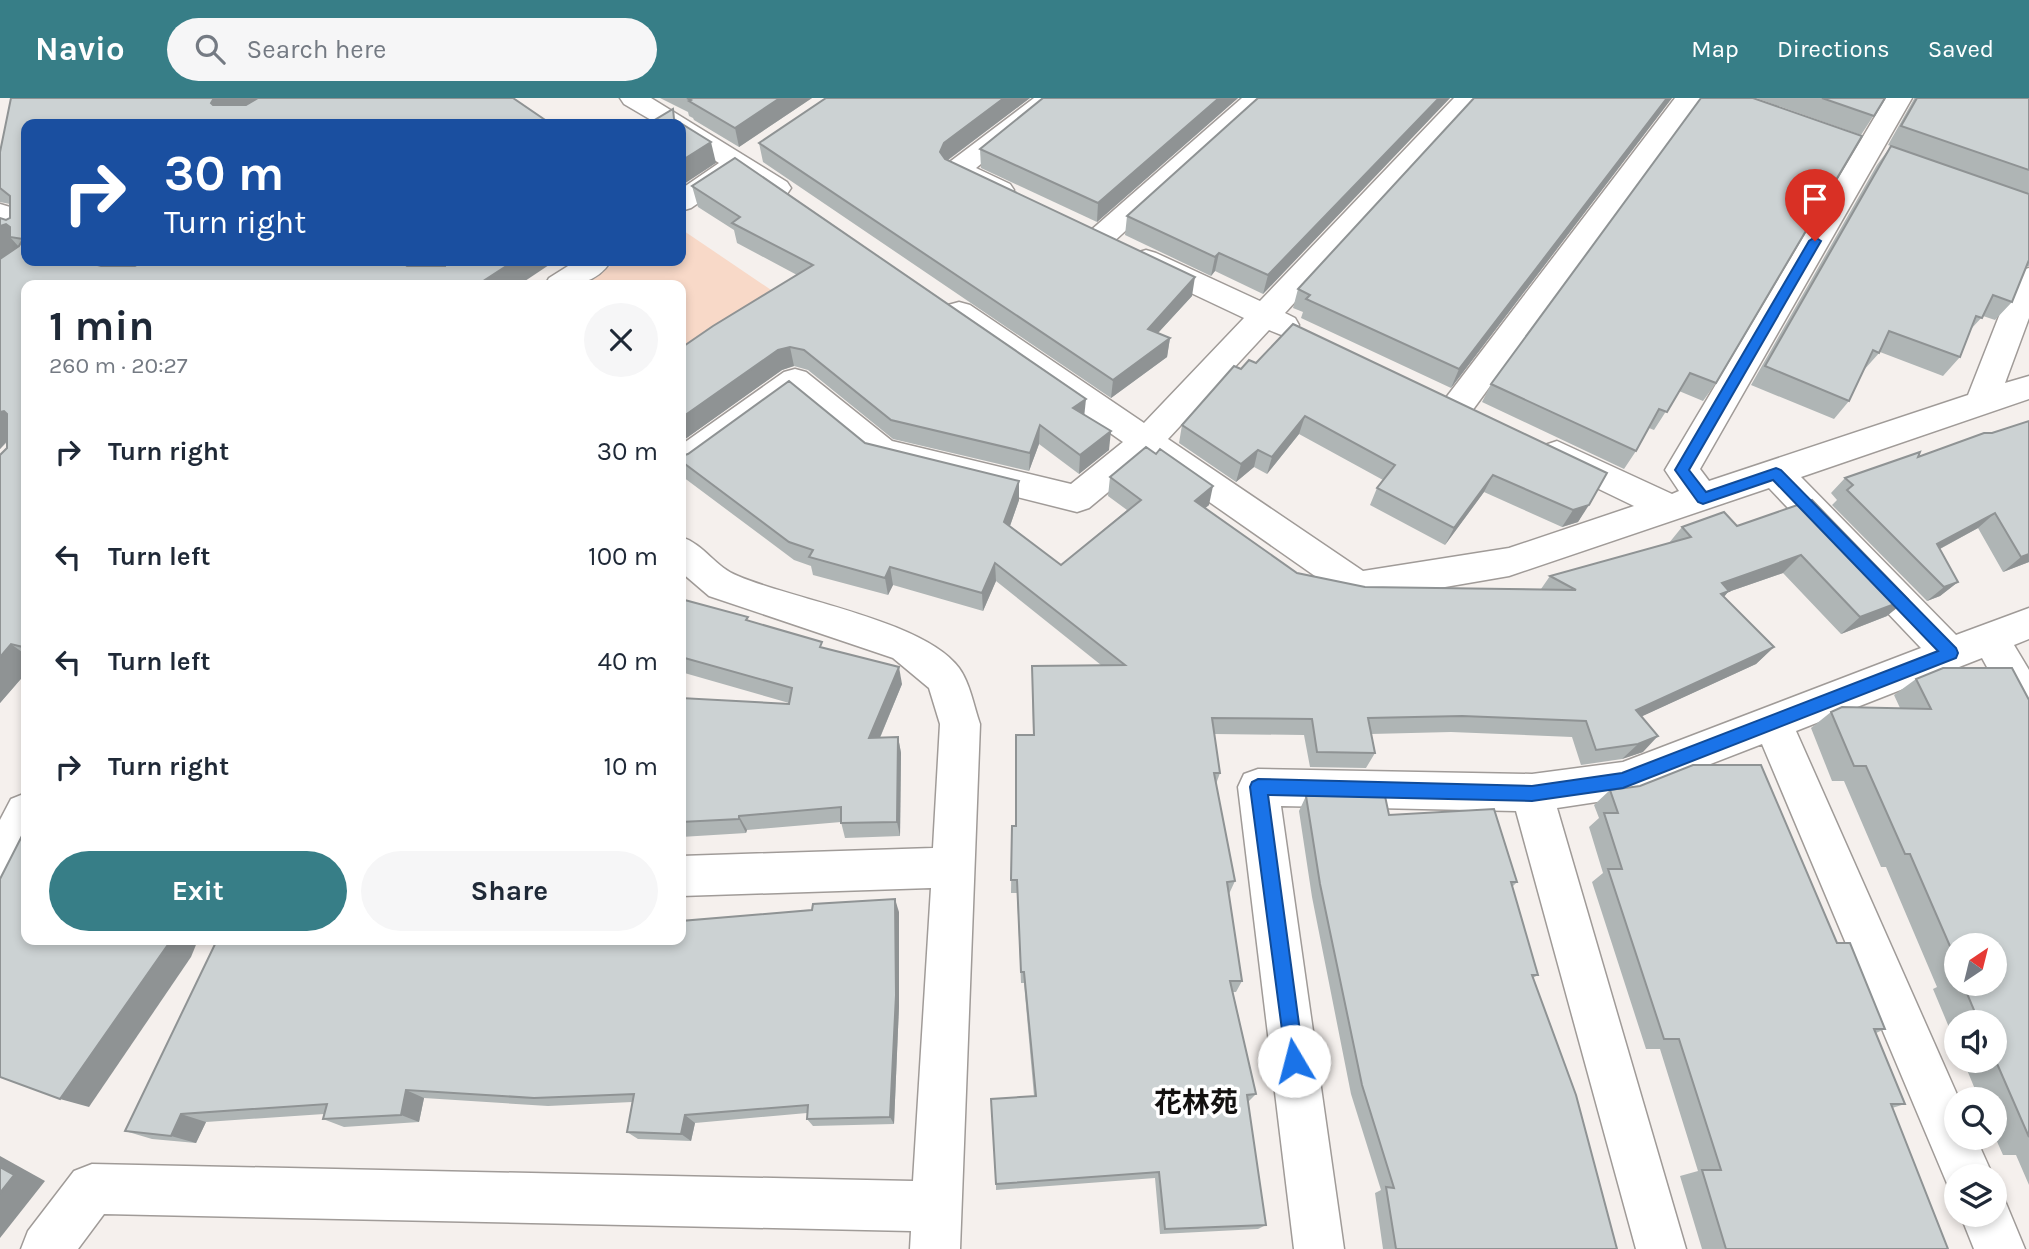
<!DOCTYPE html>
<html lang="en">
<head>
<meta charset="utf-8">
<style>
	:root { --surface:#fff; --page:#f6f6f7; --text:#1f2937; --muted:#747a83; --accent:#377e87 }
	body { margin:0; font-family:Karla,"Noto Sans JP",sans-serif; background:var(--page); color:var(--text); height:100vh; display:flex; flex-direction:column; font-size:26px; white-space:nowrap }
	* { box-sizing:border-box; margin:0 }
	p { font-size:23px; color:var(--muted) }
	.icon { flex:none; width:38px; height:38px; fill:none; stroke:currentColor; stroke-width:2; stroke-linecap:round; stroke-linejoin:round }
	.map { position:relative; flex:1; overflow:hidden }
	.side { position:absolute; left:21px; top:182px; width:665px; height:665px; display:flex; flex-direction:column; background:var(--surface); border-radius:14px; box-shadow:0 4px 10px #0003 }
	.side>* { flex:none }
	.banner { position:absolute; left:21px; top:21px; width:665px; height:147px; border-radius:14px; box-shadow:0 4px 10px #0003; background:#1a4fa0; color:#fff; overflow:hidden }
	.needle { width:46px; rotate:35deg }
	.controls { position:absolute; left:1944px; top:835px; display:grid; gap:14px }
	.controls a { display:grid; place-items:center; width:63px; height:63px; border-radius:50%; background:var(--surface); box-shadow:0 4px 10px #0003; font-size:35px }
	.pin { position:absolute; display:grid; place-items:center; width:60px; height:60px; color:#fff; margin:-72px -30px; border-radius:50% 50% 50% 0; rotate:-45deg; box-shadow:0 0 7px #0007 }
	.pin .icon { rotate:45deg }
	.me { position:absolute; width:77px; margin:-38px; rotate:352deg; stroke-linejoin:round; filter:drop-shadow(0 0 5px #0008) }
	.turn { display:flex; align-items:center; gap:24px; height:147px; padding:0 28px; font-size:32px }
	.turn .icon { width:91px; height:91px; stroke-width:2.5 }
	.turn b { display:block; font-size:49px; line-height:60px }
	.round { display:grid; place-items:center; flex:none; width:74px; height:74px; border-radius:37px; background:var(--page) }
	.head { display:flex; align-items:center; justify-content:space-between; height:119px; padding:0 28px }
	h1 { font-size:42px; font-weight:700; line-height:52px }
	.action { display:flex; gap:14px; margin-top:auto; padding:14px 28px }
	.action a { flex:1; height:80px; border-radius:42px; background:var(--accent); color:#fff; font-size:28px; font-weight:700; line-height:80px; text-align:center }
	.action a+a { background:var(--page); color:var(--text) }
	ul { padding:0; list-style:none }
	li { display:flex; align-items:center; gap:21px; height:105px; padding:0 28px }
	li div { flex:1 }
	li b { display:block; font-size:26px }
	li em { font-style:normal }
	header { display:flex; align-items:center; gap:42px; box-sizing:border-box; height:98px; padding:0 35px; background:var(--accent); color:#fff }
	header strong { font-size:33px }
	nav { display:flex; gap:38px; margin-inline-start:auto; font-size:24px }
	.search { width:490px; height:63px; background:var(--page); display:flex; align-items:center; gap:18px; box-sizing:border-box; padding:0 24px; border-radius:38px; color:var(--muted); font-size:26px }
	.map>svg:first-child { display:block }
	.green { fill:#f8d9c8 }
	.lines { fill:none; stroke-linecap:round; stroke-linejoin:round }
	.minor-casing { stroke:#a09b98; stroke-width:3 }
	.minor { fill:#fff; fill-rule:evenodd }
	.wall { fill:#afb5b5; fill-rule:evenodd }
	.shaded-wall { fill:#8f9394 }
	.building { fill:#ccd2d3; stroke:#8f9394; stroke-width:2 }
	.route { fill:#1a73e8; stroke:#114b97; stroke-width:2 }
	.labels { text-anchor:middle; stroke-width:7; stroke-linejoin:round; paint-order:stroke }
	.near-neighbourhood-label { font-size:28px; font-weight:bold; fill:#131110; stroke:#fff }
</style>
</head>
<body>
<header>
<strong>Navio</strong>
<div class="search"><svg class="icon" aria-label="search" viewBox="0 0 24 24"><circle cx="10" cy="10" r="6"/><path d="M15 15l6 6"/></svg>Search here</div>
<nav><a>Map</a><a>Directions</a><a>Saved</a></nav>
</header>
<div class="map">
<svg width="2029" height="1151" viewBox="0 0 2029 1151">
	<rect width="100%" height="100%" fill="#f5f0ed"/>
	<polygon class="green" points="681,131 780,198 681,268 681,187 581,187 618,163 681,163"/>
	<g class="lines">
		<g class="minor-casing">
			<g id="minor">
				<path d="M620 0H651L787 84 791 90 787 96C768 101 754 88 738 78L691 110 681 113V91L719 65 681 41V26H658L624 6Z"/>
				<path d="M1034 0H1063L976 70 1010 86 1014 92 1010 98C989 103 966 87 947 78L943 72 947 66Z"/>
				<polygon points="1242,0 1271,0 1110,147 1100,149 1090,147 1085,140 1090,133"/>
				<polygon points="1454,0 1481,0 1285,215 1295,220 1299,227 1295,234 1284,238 1269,232 1168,341 1363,473 1509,450 1634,408 1545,365 1540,356 1545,347 1557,343 1672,396 1679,393 1665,372 1886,0 1912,0 1700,371 1709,383 1968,297 2014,180 2018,173 2029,170 2029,220 2005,285 2029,278 2029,301 1801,379 1956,537 2029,510 2029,541 2014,547 2029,572 2029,625 2015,620 1982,560 1796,633 1959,1001 1956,1001 1956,1040 1976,1040 1993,1078 1956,1078 1956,1098 1951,1095 1762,646 1623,700 1557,710 1686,1151 1636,1151 1516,713 1281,708 1344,1151 1294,1151 1238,689 1244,676 1258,671 1532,676 1623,664 1921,550 1769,390 1509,478 1358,504 1345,499 1148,361 1089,410 1077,414 869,362 794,299 693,373 681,377 681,347 784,274 795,271 806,274 892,343 1071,386 1123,344 948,221 944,214 948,207 959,204 970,207 1144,325 1244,220 1136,169 1131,162 1136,155 1146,152 1156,155 1260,203"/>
				<polygon points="1675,0 1701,0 1469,317 1457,321 1445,317 1441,309 1445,301"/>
				<polygon points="0,106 10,109 26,119 26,141 16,138 0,128"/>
				<path d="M393 163C419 162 439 162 454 187H420Z"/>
				<path d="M576 163H611C595 188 572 187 545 187L549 180Z"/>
				<path d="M681 439C704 446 716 470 738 478 794 502 925 523 959 570 970 585 974 609 980 626L960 1151H910L911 1133 104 1116 78 1151H21L28 1133 74 1073 92 1066 913 1083 931 790 681 798V758L933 750 940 626 929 590 893 560 709 498 681 474Z"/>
				<polygon points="26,695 26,756 15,778 0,784 0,722 11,701"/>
				<polygon points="1995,1095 2003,1098 2025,1151 1974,1151 1960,1116 1995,1116"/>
			</g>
		</g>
		<use href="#minor" class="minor"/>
	</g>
	<g class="wall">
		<polygon points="660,0 812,0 739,49 694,22 693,20 689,18 688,14"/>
		<polygon points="826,0 1030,0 947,63 1192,198 1158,235 1170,240 1167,259 1111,300 763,64 759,45"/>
		<polygon points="1043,0 1238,0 1097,124 981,70 980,51"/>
		<polygon points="1258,0 1450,0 1263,196 1215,173 1211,178 1125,137 1127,118"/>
		<polygon points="1474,0 1672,0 1451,290 1301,220 1303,214 1293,210 1298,191"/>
		<polygon points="1701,0 1716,285 1703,303 1679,293 1654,332 1649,330 1636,353 1624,371 1482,304 1491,286"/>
		<polygon points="1756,0 1885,0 1861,37"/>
		<polygon points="1914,0 2029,0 2029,168 2027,168 2012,204 1995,222 1983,218 1971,231 1960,259 1943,278 1880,254 1863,273 1849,303 1834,321 1751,287 1877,67 1891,48 1956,71 1888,47 1914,1"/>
		<polygon points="26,26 26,163 131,168 127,166 111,163 401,163 407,168 437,168 425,163 555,163 26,187 26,575 0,605 7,344 0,351 0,161 6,122 10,120 10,106 0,104 0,54"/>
		<polygon points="692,88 1084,317 1109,352 1079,376 1039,346 1029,373 893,341 808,272 794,268 782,272 681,344 681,250 797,177 737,145 734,132 698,109"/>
		<polygon points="1241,271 1607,375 1578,424 1562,429 1484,394 1445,447 1370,407 1377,390 1383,382 1299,336 1267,376 1254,369 1236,384 1179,345 1182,327"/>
		<polygon points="1984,335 2029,464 2003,474 1978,430 1940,451 1958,484 1940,498 1927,503 1832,407 1837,402 1831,395 1845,380 1918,359"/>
		<polygon points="865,345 1019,383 1019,402 1010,428 1061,467 1127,412 1108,398 1110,379 1209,407 1205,410 1297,475 1365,489 1541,491 1550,478 1669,445 1682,429 1737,428 1812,402 1887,518 1841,536 1783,475 1728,494 1724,499 1774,549 1756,566 1642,618 1643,654 1622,661 1581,667 1572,639 1451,634 1371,636 1375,655 1366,670 1310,669 1304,637 1214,636 1220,675 1216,686 1235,783 1229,796 1242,883 1236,894 1233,894 1256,996 1248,1004 1266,1127 1258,1131 1160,1136 1155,1080 996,1092 996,1086 1034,998 1024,885 1021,885 1017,795 1011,795 1012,728 1016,728 1033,637 1032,568 1101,567 996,483 983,513 893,487 888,497 813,477 811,468 794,462 683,379 681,372 681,358"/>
		<polygon points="681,501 749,523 824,550 902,586 880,640 898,639 901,655 900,738 845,740 841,724 747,732 746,735 681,739 681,600 789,606 789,605 681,574"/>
		<path d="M1916 581 2029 602V1087L2016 1057H2003L1995 1039V1001H1979L1963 962H1995V924H1956V946L1933 891 1937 889 1886 769H1881L1844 683H1832L1811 630 1831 614 1900 610 1894 597ZM1956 847 1995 886H1956Z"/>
		<polygon points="1610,692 1837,845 1885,931 1876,935 1905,1006 1892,1010 1948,1151 1702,1151 1680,1078 1698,1073 1660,951 1646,951 1592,784 1603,775 1589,729 1599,720 1594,707"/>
		<polygon points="1306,698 1389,717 1517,784 1512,789 1538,877 1533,880 1617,1151 1383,1151 1375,1095 1381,1092 1351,996 1312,799 1299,713"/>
		<polygon points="899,814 899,908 894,1026 813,1028 807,1021 807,1015 695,1025 691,1043 638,1041 627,1034 632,1004 548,1008 424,1000 419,1024 344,1029 323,1021 324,1016 206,1024 196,1045 152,1041 125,1033 681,842"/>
	</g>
	<g class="shaded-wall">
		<polygon points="214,0 260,0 230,18 211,5"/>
		<polygon points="780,0 812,0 739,49 735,30"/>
		<polygon points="1004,0 1030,0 945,64 940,54 944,45"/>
		<polygon points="1219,0 1238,0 1097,124 1098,105"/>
		<polygon points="1439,0 1450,0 1263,196 1268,177"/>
		<polygon points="1667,0 1672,0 1451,290 1459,271"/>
		<polygon points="711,44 716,65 681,88 681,63"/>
		<polygon points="6,126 19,141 10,139 19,149 0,161 0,128"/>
		<polygon points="1219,155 1215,173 1211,178 1215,159"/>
		<polygon points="514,163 555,163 519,187 477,187"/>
		<polygon points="1195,179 1192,198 1145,249 1148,231"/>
		<polygon points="1170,240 1167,259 1111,300 1113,282"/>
		<polygon points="790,249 794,268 782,272 681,344 681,320 778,252"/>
		<polygon points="1086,301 1084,320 1073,310"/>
		<polygon points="4,313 25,333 13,336 0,351 0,314"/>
		<polygon points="1305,318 1299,336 1267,376 1272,359"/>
		<polygon points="1040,327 1039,346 1029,373 1030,355"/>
		<polygon points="1111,333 1109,352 1079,376 1080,357"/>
		<polygon points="1258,352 1254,369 1236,384 1241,366"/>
		<polygon points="1493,377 1484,394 1445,447 1454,430"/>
		<polygon points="1019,383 1019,402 1005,442 1004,424"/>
		<polygon points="1213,388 1209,407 1191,422 1195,403"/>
		<polygon points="1589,407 1578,424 1562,429 1573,412"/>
		<polygon points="1995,415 1978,430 1921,461 1937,446"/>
		<polygon points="2029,456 2029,464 2003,474 2021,459"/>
		<polygon points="1801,457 1783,475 1728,494 1713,511 1722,485"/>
		<polygon points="995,465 996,483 983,513 982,495"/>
		<polygon points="890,469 893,487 888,497 885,480"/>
		<polygon points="1958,484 1940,498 1927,503 1944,489"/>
		<polygon points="1908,501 1887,518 1841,536 1860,519"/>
		<polygon points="11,546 26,557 26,575 0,605 0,559"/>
		<polygon points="1774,549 1756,566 1621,628 1636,612"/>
		<polygon points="899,569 902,586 873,656 869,640"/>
		<polygon points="1658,638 1643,654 1622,661 1638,646"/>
		<polygon points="898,639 901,655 900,738 897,724"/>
		<polygon points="739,718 747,732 746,735 739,721"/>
		<polygon points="895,801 899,814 899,908 894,1026 890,1019"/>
		<polygon points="170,842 198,842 191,859 89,1009 60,1001"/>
		<polygon points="406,992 424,1000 419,1024 401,1017"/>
		<polygon points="181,1016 206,1024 196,1045 171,1038"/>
		<polygon points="685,1017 695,1025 691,1043 681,1036"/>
		<polygon points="0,1058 45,1083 0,1140"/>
	</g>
	<g class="building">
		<polygon points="11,0 214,0 211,5 213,7 246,7 258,0 513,0 551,26 26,26 26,163 83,163 101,168 135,168 138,166 135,163 401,163 407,168 445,168 445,164 444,163 514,163 477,187 26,187 26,545 23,549 11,546 0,559 0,357 7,350 7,316 4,313 0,314 0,161 19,148 23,141 10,139 10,129 6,126 0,128 0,120 6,122 10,120 10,98 0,90 0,54"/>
		<polygon points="687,0 780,0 735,30 689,3 691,2"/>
		<polygon points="826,0 1004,0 944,45 940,54 945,61 1195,179 1148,231 1170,240 1113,282 759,45"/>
		<polygon points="1043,0 1219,0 1098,105 980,51"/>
		<polygon points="1258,0 1439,0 1268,177 1219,155 1215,159 1127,118"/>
		<polygon points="1474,0 1667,0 1459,271 1306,201 1310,197 1298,191"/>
		<polygon points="1701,0 1753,0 1862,38 1716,285 1690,275 1667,314 1659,311 1636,353 1491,286"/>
		<polygon points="1822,0 1885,0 1874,18"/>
		<polygon points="1917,0 2029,0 2029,72 1901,28"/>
		<polygon points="673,11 674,21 711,44 681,63 681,26 648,26"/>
		<polygon points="1891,48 2029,96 2029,162 2012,204 1993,197 1982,220 1976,218 1960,259 1889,233 1879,255 1873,252 1849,303 1765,268"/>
		<polygon points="735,60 1086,301 1073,310 1111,333 1080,357 1040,327 1030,355 891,322 804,252 790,249 778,252 681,320 681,250 713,228 813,167 732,125 740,119 692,88"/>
		<polygon points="1293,226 1607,375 1589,407 1573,412 1493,377 1454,430 1377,390 1395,367 1305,318 1272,359 1258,352 1241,366 1182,327 1234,268 1241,271 1249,262 1256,265"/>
		<polygon points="789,283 865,345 1019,383 1004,424 1061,467 1141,402 1110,379 1146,349 1156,356 1160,351 1213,388 1195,403 1297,475 1365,489 1576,492 1550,478 1691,439 1682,429 1724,414 1737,428 1812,402 1908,501 1860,519 1801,457 1722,485 1729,493 1721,496 1774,549 1636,612 1658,638 1638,646 1596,652 1586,623 1462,618 1368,620 1375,655 1317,654 1312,621 1212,620 1220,675 1214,675 1235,783 1227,784 1242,883 1230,883 1256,996 1247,997 1266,1127 1165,1131 1159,1074 996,1086 991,1001 1036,998 1024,874 1021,874 1017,782 1011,782 1012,728 1016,728 1016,637 1034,637 1032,568 1125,567 995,465 982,495 890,469 885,480 809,459 813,452 789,444 681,363 681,358 688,356"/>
		<polygon points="2029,323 2029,456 2021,459 1995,415 1937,446 1958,484 1944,489 1847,392 1853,387 1845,380 1920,354 1918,359 1984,335 1992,335"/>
		<polygon points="681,501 748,519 746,522 822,544 820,549 899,569 869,640 898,639 897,724 841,725 841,709 739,718 739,721 681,724 681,600 789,606 792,590 681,559"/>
		<polygon points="1943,570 2012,570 2029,602 2029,1039 1995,961 1995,924 1979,924 1963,886 1995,886 1995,847 1956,847 1956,862 1910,756 1905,756 1866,668 1854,668 1831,614 1842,609 1931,611 1916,581"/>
		<polygon points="1693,667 1761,667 1837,845 1850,845 1885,931 1874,931 1905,1006 1891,1006 1948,1151 1726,1151 1702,1072 1721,1072 1679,941 1664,941 1608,771 1622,771 1604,715 1618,715 1610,692 1640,688"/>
		<polygon points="1306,698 1385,698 1389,717 1494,711 1517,784 1511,784 1538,877 1532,877 1576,997 1617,1151 1396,1151 1386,1089 1394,1090 1362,987 1320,786"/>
		<polygon points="26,730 26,842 170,842 167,848 60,1001 0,979 0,781"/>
		<polygon points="895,801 896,897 890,1019 807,1021 808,1007 685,1017 681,1036 627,1034 634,996 534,1000 406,992 401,1017 323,1021 327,1006 181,1016 171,1038 125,1033 217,842 681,842 681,823 812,812 813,806"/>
		<polygon points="0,1069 14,1077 0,1095"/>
	</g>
	<polygon class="route" points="1815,139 1821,143 1689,372 1706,394 1776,370 1781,372 1956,550 1958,555 1956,560 1623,690 1532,703 1268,697 1304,963 1301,970 1294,973 1287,970 1250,689 1252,684 1258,681 1532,688 1622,675 1938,553 1773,382 1703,406 1698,404 1675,372 1809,143"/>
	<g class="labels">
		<g class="near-neighbourhood-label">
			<text x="1196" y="1014">花林苑</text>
		</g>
	</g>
</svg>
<div class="controls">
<a><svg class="needle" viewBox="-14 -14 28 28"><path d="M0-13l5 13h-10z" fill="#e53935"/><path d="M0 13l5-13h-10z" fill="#747a83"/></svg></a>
<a><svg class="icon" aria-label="sound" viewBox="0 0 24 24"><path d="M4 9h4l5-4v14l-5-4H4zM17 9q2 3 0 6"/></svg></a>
<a><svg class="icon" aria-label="search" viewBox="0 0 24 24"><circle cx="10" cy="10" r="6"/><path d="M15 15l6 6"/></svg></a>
<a><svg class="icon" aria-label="layers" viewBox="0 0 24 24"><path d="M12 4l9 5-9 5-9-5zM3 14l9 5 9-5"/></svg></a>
</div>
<div class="pin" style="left:1815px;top:143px;background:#d93025"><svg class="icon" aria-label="arrive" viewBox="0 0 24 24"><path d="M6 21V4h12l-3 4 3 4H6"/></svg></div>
<svg class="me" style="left:1294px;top:963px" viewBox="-20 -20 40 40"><circle r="19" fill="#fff"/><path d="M0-13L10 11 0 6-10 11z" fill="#1a73e8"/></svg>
<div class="banner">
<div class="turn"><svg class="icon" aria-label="right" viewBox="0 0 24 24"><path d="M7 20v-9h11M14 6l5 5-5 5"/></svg><div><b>30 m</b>Turn right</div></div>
</div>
<section class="side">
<div class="head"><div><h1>1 min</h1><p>260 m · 20:27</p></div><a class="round"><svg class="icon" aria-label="close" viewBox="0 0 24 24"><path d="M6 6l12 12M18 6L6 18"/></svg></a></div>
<ul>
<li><svg class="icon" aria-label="right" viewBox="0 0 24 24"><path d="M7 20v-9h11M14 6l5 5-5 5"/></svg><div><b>Turn right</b></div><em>30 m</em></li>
<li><svg class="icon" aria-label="left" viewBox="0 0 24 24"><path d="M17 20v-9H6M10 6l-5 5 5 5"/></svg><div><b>Turn left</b></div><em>100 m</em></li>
<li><svg class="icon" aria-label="left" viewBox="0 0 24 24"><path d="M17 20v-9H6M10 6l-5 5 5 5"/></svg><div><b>Turn left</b></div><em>40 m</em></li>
<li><svg class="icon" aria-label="right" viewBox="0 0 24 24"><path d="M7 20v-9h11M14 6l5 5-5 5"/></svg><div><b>Turn right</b></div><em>10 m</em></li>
</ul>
<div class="action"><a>Exit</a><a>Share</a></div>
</section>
</div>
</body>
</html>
